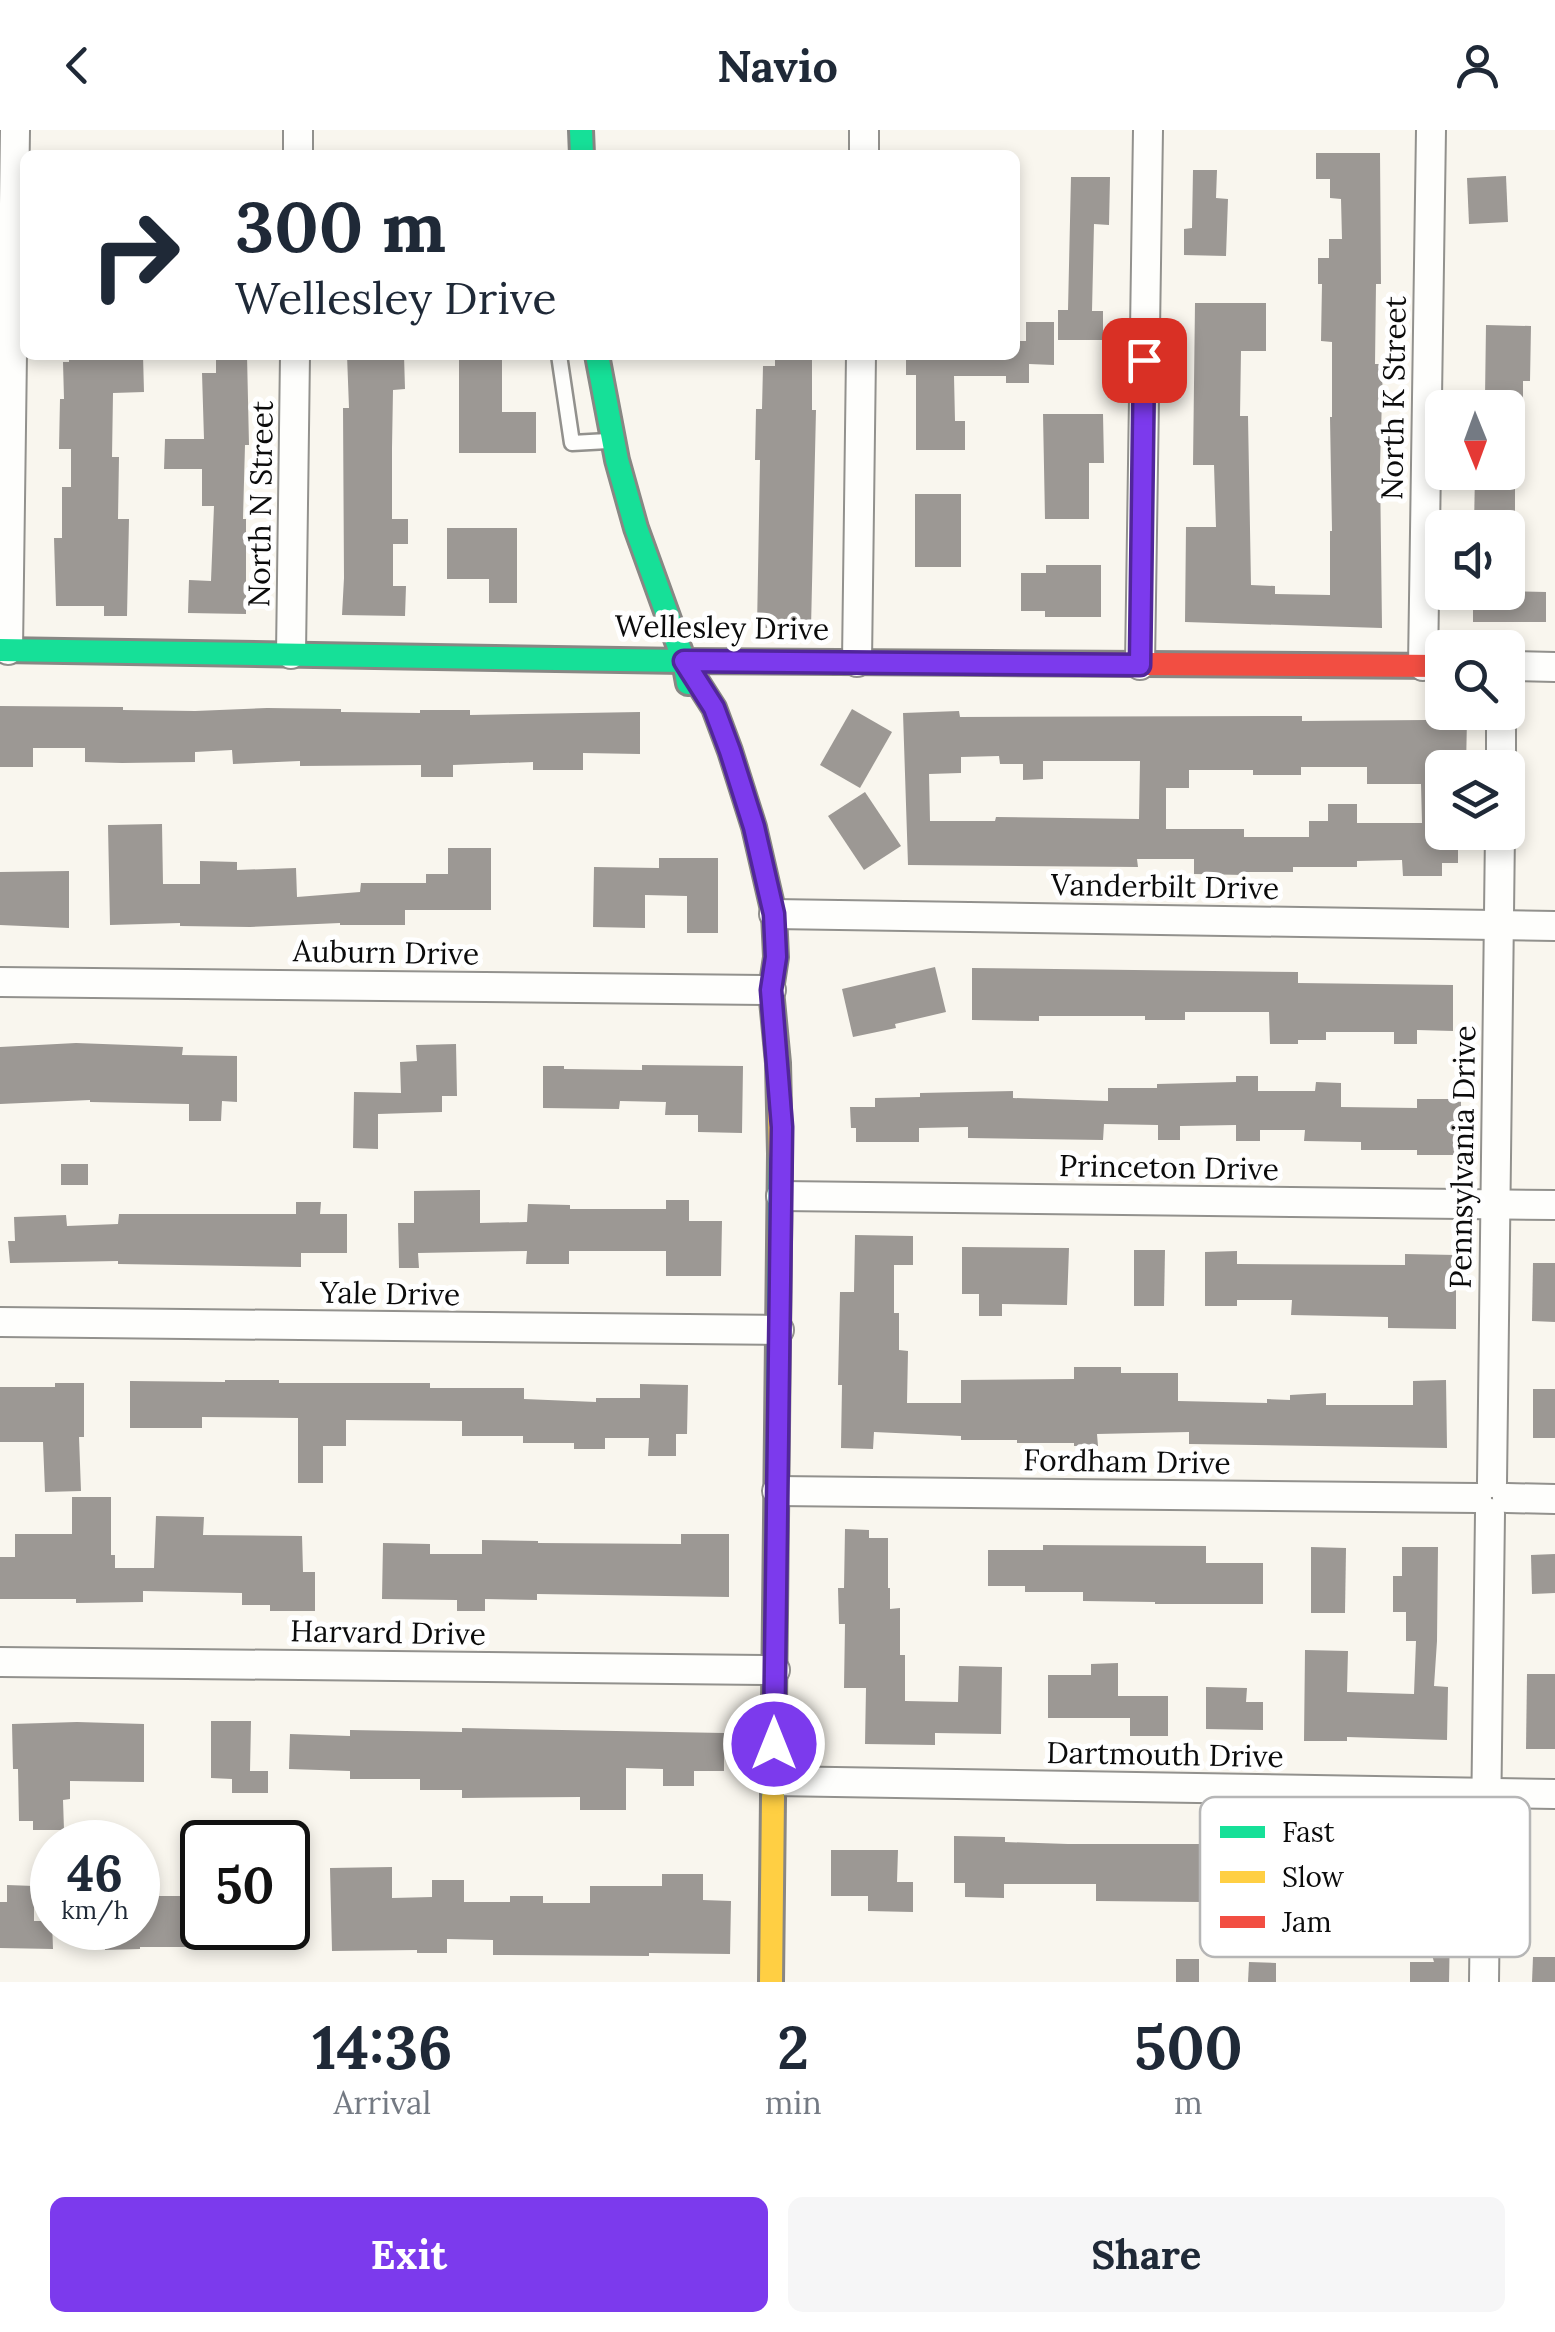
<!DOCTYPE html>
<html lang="en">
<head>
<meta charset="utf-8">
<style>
	:root { --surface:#fff; --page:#f6f6f7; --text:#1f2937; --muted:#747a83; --accent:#7c3aed }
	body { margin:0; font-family:Lora,serif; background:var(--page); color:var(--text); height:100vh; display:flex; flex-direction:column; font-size:38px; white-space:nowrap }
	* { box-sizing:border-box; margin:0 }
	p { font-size:32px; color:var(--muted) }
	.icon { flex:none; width:55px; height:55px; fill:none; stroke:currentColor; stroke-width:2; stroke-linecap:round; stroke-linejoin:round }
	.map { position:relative; height:1852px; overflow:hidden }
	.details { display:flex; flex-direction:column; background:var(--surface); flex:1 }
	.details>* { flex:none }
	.banner { position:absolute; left:20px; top:20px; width:1000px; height:210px; border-radius:15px; box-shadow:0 5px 15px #0003; background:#fff; color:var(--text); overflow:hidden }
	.needle { width:65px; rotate:179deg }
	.tools { position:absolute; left:1425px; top:260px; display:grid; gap:20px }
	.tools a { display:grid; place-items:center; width:100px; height:100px; border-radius:15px; background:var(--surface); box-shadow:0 5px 15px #0003; font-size:50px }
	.speed { position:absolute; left:30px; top:1690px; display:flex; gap:20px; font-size:50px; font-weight:700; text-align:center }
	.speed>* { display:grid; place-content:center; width:130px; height:130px; border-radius:50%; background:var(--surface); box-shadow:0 5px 15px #0003; line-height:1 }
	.speed small { font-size:25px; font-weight:400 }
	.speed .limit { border:5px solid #111; border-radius:15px; background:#fff; color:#111 }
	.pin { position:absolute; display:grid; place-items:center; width:85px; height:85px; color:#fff; margin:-42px; border-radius:20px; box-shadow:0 5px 15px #0006 }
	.me { position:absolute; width:110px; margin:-55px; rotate:0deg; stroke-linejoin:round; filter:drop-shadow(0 0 8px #0008) }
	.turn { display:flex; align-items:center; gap:35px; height:210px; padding:0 50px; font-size:45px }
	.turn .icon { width:130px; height:130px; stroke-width:2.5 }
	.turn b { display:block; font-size:70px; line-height:85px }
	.eta { display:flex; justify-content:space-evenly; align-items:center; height:170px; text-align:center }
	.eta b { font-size:60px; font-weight:700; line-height:70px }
	.action { display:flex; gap:20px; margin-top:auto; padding:20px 50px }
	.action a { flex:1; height:115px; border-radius:15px; background:var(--accent); color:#fff; font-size:40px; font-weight:700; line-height:115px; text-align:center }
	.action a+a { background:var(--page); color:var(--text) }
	header { display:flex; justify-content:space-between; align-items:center; height:130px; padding:0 50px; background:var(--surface); font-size:45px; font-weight:700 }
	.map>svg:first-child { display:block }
	.building { fill:#9c9894; fill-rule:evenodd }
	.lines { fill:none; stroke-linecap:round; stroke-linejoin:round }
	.lane-casing { stroke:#92918d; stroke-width:19 }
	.street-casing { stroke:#92918d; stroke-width:32 }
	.fast-casing { stroke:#898784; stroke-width:28 }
	.slow-casing { stroke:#898784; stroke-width:28 }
	.jam-casing { stroke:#898784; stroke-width:28 }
	.lane { stroke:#fefefc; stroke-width:14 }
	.street { stroke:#fefefc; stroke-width:28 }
	.fast { stroke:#16e098; stroke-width:22 }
	.slow { stroke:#ffcf43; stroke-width:22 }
	.jam { stroke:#f24e42; stroke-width:22 }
	.route-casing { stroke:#51269a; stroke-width:25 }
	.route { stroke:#7c3aed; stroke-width:18 }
	.labels { text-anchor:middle; stroke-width:10; stroke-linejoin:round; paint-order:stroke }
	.street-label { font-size:30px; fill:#0b0b0b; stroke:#fff }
	.key { fill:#fff; stroke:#b6b6b6; stroke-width:2.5 }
	.key-label { font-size:28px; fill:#0b0b0b }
</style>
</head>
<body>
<header><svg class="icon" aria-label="back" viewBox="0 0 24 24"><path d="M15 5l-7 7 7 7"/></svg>Navio<svg class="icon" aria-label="person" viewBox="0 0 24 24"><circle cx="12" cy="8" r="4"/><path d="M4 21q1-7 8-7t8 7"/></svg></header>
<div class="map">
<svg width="1555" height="1852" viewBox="0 0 1555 1852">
	<rect width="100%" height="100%" fill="#f9f6ee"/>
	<g class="building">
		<polygon points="1316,23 1380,23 1381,154 1376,154 1375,234 1383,234 1380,336 1382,498 1185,492 1186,397 1216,397 1214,335 1193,335 1195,173 1266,173 1266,221 1241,221 1240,286 1248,286 1251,455 1275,456 1275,464 1330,465 1330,401 1332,401 1330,287 1332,287 1332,212 1321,211 1322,154 1318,154 1318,128 1329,128 1329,109 1342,109 1341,69 1330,68 1330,49 1316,49"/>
		<polygon points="1193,40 1217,40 1216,68 1228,69 1226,126 1184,125 1184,99 1192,98"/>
		<polygon points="1506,46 1508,92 1469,94 1467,48"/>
		<polygon points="1071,47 1110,47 1109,95 1094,94 1092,181 1103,181 1103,210 1058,210 1058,180 1068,180"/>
		<polygon points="1026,192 1054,192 1054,235 1029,234 1029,253 1006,253 1006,246 954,246 955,291 965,291 965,320 916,320 916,245 906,245 906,225 1015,225 1015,211 1026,211"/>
		<polygon points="1486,195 1531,196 1530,251 1523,251 1523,268 1485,267"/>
		<polygon points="69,225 143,225 144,262 113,263 112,327 119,327 118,389 129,389 127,486 104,486 104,476 56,476 54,408 62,408 62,357 71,357 71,319 59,319 60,269 64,269 63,232 69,232"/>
		<polygon points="216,225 247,225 249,315 245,315 243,389 246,389 246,484 188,483 189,450 211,451 214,376 202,376 202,339 164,339 165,309 204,309 202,243 216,243"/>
		<polygon points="347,225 404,225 405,259 393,260 392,318 392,389 408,389 408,414 393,414 393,456 406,456 405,486 342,485 344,448 343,278 349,278"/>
		<polygon points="775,225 812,225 812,280 816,280 811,498 757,498 760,330 755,330 756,279 762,279 763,236 775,236"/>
		<polygon points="459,230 502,230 502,282 536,282 536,323 459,323"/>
		<polygon points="1043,284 1103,284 1104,333 1089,333 1089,389 1045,389"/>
		<polygon points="1475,342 1515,342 1515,398 1474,398"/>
		<rect x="915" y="364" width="46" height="73"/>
		<polygon points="447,398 517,398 517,473 489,473 489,449 447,449"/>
		<polygon points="1046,435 1101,435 1101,487 1045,487 1045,481 1021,481 1021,443 1046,443"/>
		<polygon points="1508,461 1546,462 1546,492 1473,492 1473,462"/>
		<polygon points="0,576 123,577 123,580 195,581 267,578 341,579 341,582 420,583 420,580 470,580 470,585 640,582 640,624 583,623 583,640 533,640 533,632 453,635 453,647 421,647 421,635 300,636 300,631 233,634 232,620 195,622 195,632 122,633 85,632 85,618 33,618 33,637 0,637"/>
		<polygon points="852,579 892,602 860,658 820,635"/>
		<path d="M959 581 960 587 1302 586V591L1426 590V587L1467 588 1466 638H1442V702H1458V733H1442V746H1403L1402 730 1357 731V737H1293V742H1244V745L1194 744V729H1137L1138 737 908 735 903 583ZM999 626 1000 634H1023V650L1043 649V631H1140L1139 689 996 687 995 691H930L929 644 961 643V627ZM1301 637H1367V654H1421L1422 693H1357V674H1328V691H1309V707H1244V699H1166V658H1189V640H1253V645H1301Z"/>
		<polygon points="865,662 901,716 864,740 828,686"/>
		<polygon points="162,694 163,754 200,754 200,731 237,732 237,740 296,738 297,767 360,762 361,753 426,753 426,744 448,744 448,718 491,718 491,780 405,780 405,795 340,795 340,793 250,797 180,796 180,793 110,795 108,695"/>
		<polygon points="659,728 718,728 718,803 687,803 687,766 645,765 645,798 593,797 594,737 659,738"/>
		<polygon points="69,741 69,798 0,795 0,742"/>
		<polygon points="935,837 946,882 895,894 896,898 853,907 842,859"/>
		<polygon points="972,838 1298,842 1298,853 1453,855 1453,901 1417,900 1417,914 1394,914 1394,902 1326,902 1326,910 1298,910 1298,914 1270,914 1269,882 1185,882 1185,890 1145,890 1145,886 1039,886 1039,891 972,890"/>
		<polygon points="76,913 183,917 182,925 237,926 237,972 222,971 221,991 189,991 189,974 90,972 90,970 0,974 0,917"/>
		<polygon points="456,914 457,966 442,966 442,982 378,984 378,1019 353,1018 354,962 401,963 400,932 417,931 416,915"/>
		<polygon points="642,935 743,936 742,1003 698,1002 698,985 665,985 666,972 620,971 619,979 543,978 543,936 564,936 564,939 642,940"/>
		<polygon points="1236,946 1258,946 1258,961 1315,961 1316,952 1341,953 1341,977 1417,978 1417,969 1461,969 1461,1025 1417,1025 1417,1020 1361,1020 1361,1012 1304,1011 1305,1000 1260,1000 1260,1011 1236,1011 1236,995 1180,996 1180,1010 1158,1010 1158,995 1104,994 1103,1010 968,1008 968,997 919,998 919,1012 856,1012 856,998 851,998 850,977 875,977 875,968 920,967 920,963 1013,961 1013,968 1108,971 1108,958 1157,958 1157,954 1236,952"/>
		<rect x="61" y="1034" width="27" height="21"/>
		<polygon points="480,1060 480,1093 527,1092 528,1074 570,1075 570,1079 666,1079 666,1070 689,1070 689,1091 722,1091 721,1146 666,1146 666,1121 569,1121 569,1134 526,1134 527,1121 418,1123 419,1138 399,1138 398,1093 414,1093 414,1061"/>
		<polygon points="296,1072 321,1072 320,1084 347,1084 347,1123 301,1123 301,1137 118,1134 118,1131 10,1133 8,1111 15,1111 14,1087 66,1085 67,1096 118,1094 119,1084 296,1084"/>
		<polygon points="855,1105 913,1106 913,1135 894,1135 894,1183 899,1183 899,1220 908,1221 907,1273 961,1273 961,1250 1074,1249 1074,1237 1121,1237 1121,1243 1178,1243 1178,1271 1267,1273 1267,1269 1290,1270 1290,1265 1326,1263 1326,1275 1413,1275 1413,1251 1446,1250 1447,1318 1189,1314 1189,1302 1097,1304 1098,1316 1074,1316 1074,1313 1017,1313 1017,1310 961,1310 961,1306 874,1302 873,1319 841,1318 842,1255 838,1255 840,1162 854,1162"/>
		<polygon points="962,1117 1069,1118 1067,1175 1002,1174 1002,1186 979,1186 979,1164 962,1164"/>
		<polygon points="1134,1120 1165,1120 1164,1176 1134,1176"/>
		<polygon points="1237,1121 1237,1134 1405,1135 1405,1124 1456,1125 1456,1199 1388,1198 1388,1187 1291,1185 1292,1170 1237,1170 1237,1176 1205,1176 1205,1122"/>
		<polygon points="1533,1133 1555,1133 1555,1192 1532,1191"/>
		<polygon points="225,1250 279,1250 279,1253 430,1253 430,1258 524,1258 524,1269 596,1272 596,1268 640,1268 640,1254 688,1255 687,1304 676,1304 676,1326 648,1326 649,1308 605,1308 605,1319 574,1319 574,1313 523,1313 523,1306 462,1306 462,1291 346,1290 346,1316 323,1316 323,1353 298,1353 298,1288 202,1287 202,1298 130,1298 130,1251 225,1252"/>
		<polygon points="55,1253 84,1253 84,1307 79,1307 81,1361 45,1362 43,1312 0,1312 0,1257 55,1257"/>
		<rect x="1533" y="1259" width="22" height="49"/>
		<polygon points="72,1367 111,1367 111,1425 115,1425 115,1438 154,1438 156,1386 204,1387 203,1405 302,1406 303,1442 315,1442 315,1481 270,1481 270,1475 242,1475 242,1463 143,1461 143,1472 76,1473 76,1469 0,1469 0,1427 15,1427 15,1404 72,1404"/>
		<polygon points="845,1399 869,1400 869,1408 888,1408 888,1458 890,1458 890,1479 900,1478 900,1525 905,1525 905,1571 958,1572 959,1536 1002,1537 1001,1604 935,1603 935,1615 865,1614 866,1558 844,1558 845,1494 839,1494 838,1458 844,1458"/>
		<polygon points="681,1404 729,1404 729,1467 537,1464 537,1470 485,1469 485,1481 457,1481 457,1470 382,1469 383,1413 430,1414 430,1424 482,1424 482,1410 538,1411 538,1413 681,1414"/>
		<polygon points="1043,1415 1206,1416 1206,1433 1263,1433 1263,1474 1155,1474 1155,1472 1083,1471 1083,1462 1025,1462 1025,1456 988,1456 988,1420 1043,1420"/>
		<polygon points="1311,1417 1346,1418 1345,1483 1311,1483"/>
		<polygon points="1402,1417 1438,1417 1437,1511 1434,1556 1448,1557 1447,1610 1347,1607 1347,1611 1304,1611 1305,1520 1348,1521 1347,1562 1414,1564 1416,1511 1406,1511 1406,1482 1393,1482 1393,1446 1402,1446"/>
		<polygon points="1555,1424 1555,1463 1532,1464 1531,1425"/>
		<polygon points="1118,1533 1118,1566 1168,1566 1168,1606 1130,1606 1130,1588 1048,1588 1048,1545 1091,1545 1091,1534"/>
		<polygon points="1527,1544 1555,1544 1555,1619 1526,1619"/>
		<polygon points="1206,1557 1247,1558 1246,1572 1263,1572 1263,1600 1206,1599"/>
		<polygon points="211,1591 251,1591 250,1641 268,1641 268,1663 232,1663 232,1649 211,1648"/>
		<polygon points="77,1592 144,1594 144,1652 70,1651 70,1669 63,1670 64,1700 33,1700 33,1691 19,1691 18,1639 13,1639 12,1594"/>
		<polygon points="462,1598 724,1603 724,1641 694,1641 694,1656 663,1656 663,1639 626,1638 626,1680 580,1680 580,1667 462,1668 462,1660 420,1660 420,1649 350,1649 350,1641 289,1639 290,1604 350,1606 350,1600 462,1602"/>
		<polygon points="954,1706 1005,1707 1005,1712 1068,1714 1211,1714 1211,1711 1284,1711 1284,1717 1370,1717 1369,1728 1437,1707 1445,1732 1436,1735 1455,1798 1450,1800 1449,1852 1410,1852 1410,1832 1434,1832 1418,1778 1398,1784 1391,1762 1333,1762 1333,1750 1234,1748 1234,1758 1201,1758 1201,1772 1096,1771 1096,1754 1004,1754 1004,1768 965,1767 965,1753 954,1753"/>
		<polygon points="831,1720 898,1720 897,1752 913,1752 913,1782 868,1781 868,1766 831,1766"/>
		<polygon points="392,1737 392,1768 432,1767 432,1750 464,1750 464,1772 510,1772 510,1766 543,1766 543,1773 590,1773 590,1756 662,1756 662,1744 703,1744 703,1770 731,1771 730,1824 649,1823 649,1826 493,1825 493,1810 447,1809 447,1823 417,1823 417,1820 332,1821 330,1738"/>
		<polygon points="7,1755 34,1756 34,1791 52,1791 53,1819 0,1818 0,1772 7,1772"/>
		<polygon points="138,1766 202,1766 202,1798 224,1798 224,1817 140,1817 140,1819 105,1820 105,1798 138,1798"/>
		<polygon points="1533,1827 1555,1827 1555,1852 1532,1852"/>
		<rect x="1176" y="1829" width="23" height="23"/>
		<polygon points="1249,1832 1276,1833 1276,1852 1248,1852"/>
	</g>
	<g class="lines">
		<g class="lane-casing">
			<polyline id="lane" points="559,225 572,313 608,311"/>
		</g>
		<g class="street-casing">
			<g id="street">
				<polyline points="298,25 298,0"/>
				<polyline points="864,25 864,0"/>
				<polyline points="8,520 15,0"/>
				<polyline points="291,524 295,225"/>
				<polyline points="857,532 861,225"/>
				<polyline points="1140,535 1148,0"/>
				<polyline points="1423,536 1431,0"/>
				<polyline points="1508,536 1555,537"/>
				<polyline points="1501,638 1501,582"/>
				<polyline points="774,784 1555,796"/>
				<polyline points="0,852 771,860"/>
				<polyline points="781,1066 1555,1075"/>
				<polyline points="0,1192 779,1200"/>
				<polyline points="1492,1353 1500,702"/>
				<polyline points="777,1361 1477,1368"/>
				<polyline points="1507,1368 1555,1369"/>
				<polyline points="0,1532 775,1540"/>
				<polyline points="774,1651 1555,1664"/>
				<polyline points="1484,1852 1490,1383"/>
			</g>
		</g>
		<g class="fast-casing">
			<g id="fast">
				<polyline points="581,0 582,25"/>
				<polyline points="597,225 617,330 636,398 684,531 688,553"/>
				<polyline points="0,520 684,531 989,533"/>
				<polyline points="773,1667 780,1024"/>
			</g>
		</g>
		<g class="slow-casing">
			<g id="slow">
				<polyline points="684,531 714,578 730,621 754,697 774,784 776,827 771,860 778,933 780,1024"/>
				<polyline points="771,1852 773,1667"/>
			</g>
		</g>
		<g class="jam-casing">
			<polyline id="jam" points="989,533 1442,536"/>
		</g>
		<use href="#lane" class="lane"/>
		<use href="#street" class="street"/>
		<use href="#fast" class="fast"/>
		<use href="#slow" class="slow"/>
		<use href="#jam" class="jam"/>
	</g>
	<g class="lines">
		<g class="route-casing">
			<polyline id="route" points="774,1614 782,997 771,860 776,827 774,784 754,697 730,621 714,578 684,531 1140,535 1144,230"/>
		</g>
		<use href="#route" class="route"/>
	</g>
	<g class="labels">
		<g class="street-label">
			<text transform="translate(1394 268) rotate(-89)" y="10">North K Street</text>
			<text transform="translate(261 374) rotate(-89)" y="10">North N Street</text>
			<text transform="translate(722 498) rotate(1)" y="10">Wellesley Drive</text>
			<text transform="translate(1165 757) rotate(1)" y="10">Vanderbilt Drive</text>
			<text transform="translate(386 823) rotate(1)" y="10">Auburn Drive</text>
			<text transform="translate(1463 1027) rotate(-89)" y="10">Pennsylvania Drive</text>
			<text transform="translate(1169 1038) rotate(1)" y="10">Princeton Drive</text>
			<text transform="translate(390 1164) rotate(1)" y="10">Yale Drive</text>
			<text transform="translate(1127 1332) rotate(1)" y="10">Fordham Drive</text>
			<text transform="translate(388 1503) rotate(1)" y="10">Harvard Drive</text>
			<text transform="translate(1165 1625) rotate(1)" y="10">Dartmouth Drive</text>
		</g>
	</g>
	<rect x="1200" y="1667" width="330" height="160" rx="15" class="key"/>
	<rect x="1220" y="1696" width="45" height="12" fill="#16e098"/>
	<rect x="1220" y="1741" width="45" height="12" fill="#ffcf43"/>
	<rect x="1220" y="1786" width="45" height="12" fill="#f24e42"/>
	<g class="key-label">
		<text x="1282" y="1712">Fast</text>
		<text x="1282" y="1757">Slow</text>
		<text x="1282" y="1802">Jam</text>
	</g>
</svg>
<div class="tools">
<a><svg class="needle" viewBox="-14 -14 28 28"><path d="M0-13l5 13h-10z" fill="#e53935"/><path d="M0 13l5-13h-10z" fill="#747a83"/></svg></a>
<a><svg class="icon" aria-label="sound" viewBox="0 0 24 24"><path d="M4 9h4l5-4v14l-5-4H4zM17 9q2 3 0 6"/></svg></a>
<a><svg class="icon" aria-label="search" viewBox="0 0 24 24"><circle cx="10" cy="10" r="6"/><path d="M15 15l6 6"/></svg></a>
<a><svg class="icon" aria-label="layers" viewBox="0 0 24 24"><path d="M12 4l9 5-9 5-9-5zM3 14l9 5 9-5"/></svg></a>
</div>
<div class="speed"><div>46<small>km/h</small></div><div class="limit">50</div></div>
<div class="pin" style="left:1144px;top:230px;background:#d93025"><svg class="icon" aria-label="arrive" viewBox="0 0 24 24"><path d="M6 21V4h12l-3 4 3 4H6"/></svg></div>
<svg class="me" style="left:774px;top:1614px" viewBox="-20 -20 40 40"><circle r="17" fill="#7c3aed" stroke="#fff" stroke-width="3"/><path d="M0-11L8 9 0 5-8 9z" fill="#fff"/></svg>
<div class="banner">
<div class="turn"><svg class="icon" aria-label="right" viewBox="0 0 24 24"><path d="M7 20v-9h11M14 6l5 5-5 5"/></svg><div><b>300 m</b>Wellesley Drive</div></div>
</div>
</div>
<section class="details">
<div class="eta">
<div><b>14:36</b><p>Arrival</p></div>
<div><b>2</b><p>min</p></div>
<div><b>500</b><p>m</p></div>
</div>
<div class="action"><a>Exit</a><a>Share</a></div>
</section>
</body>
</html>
